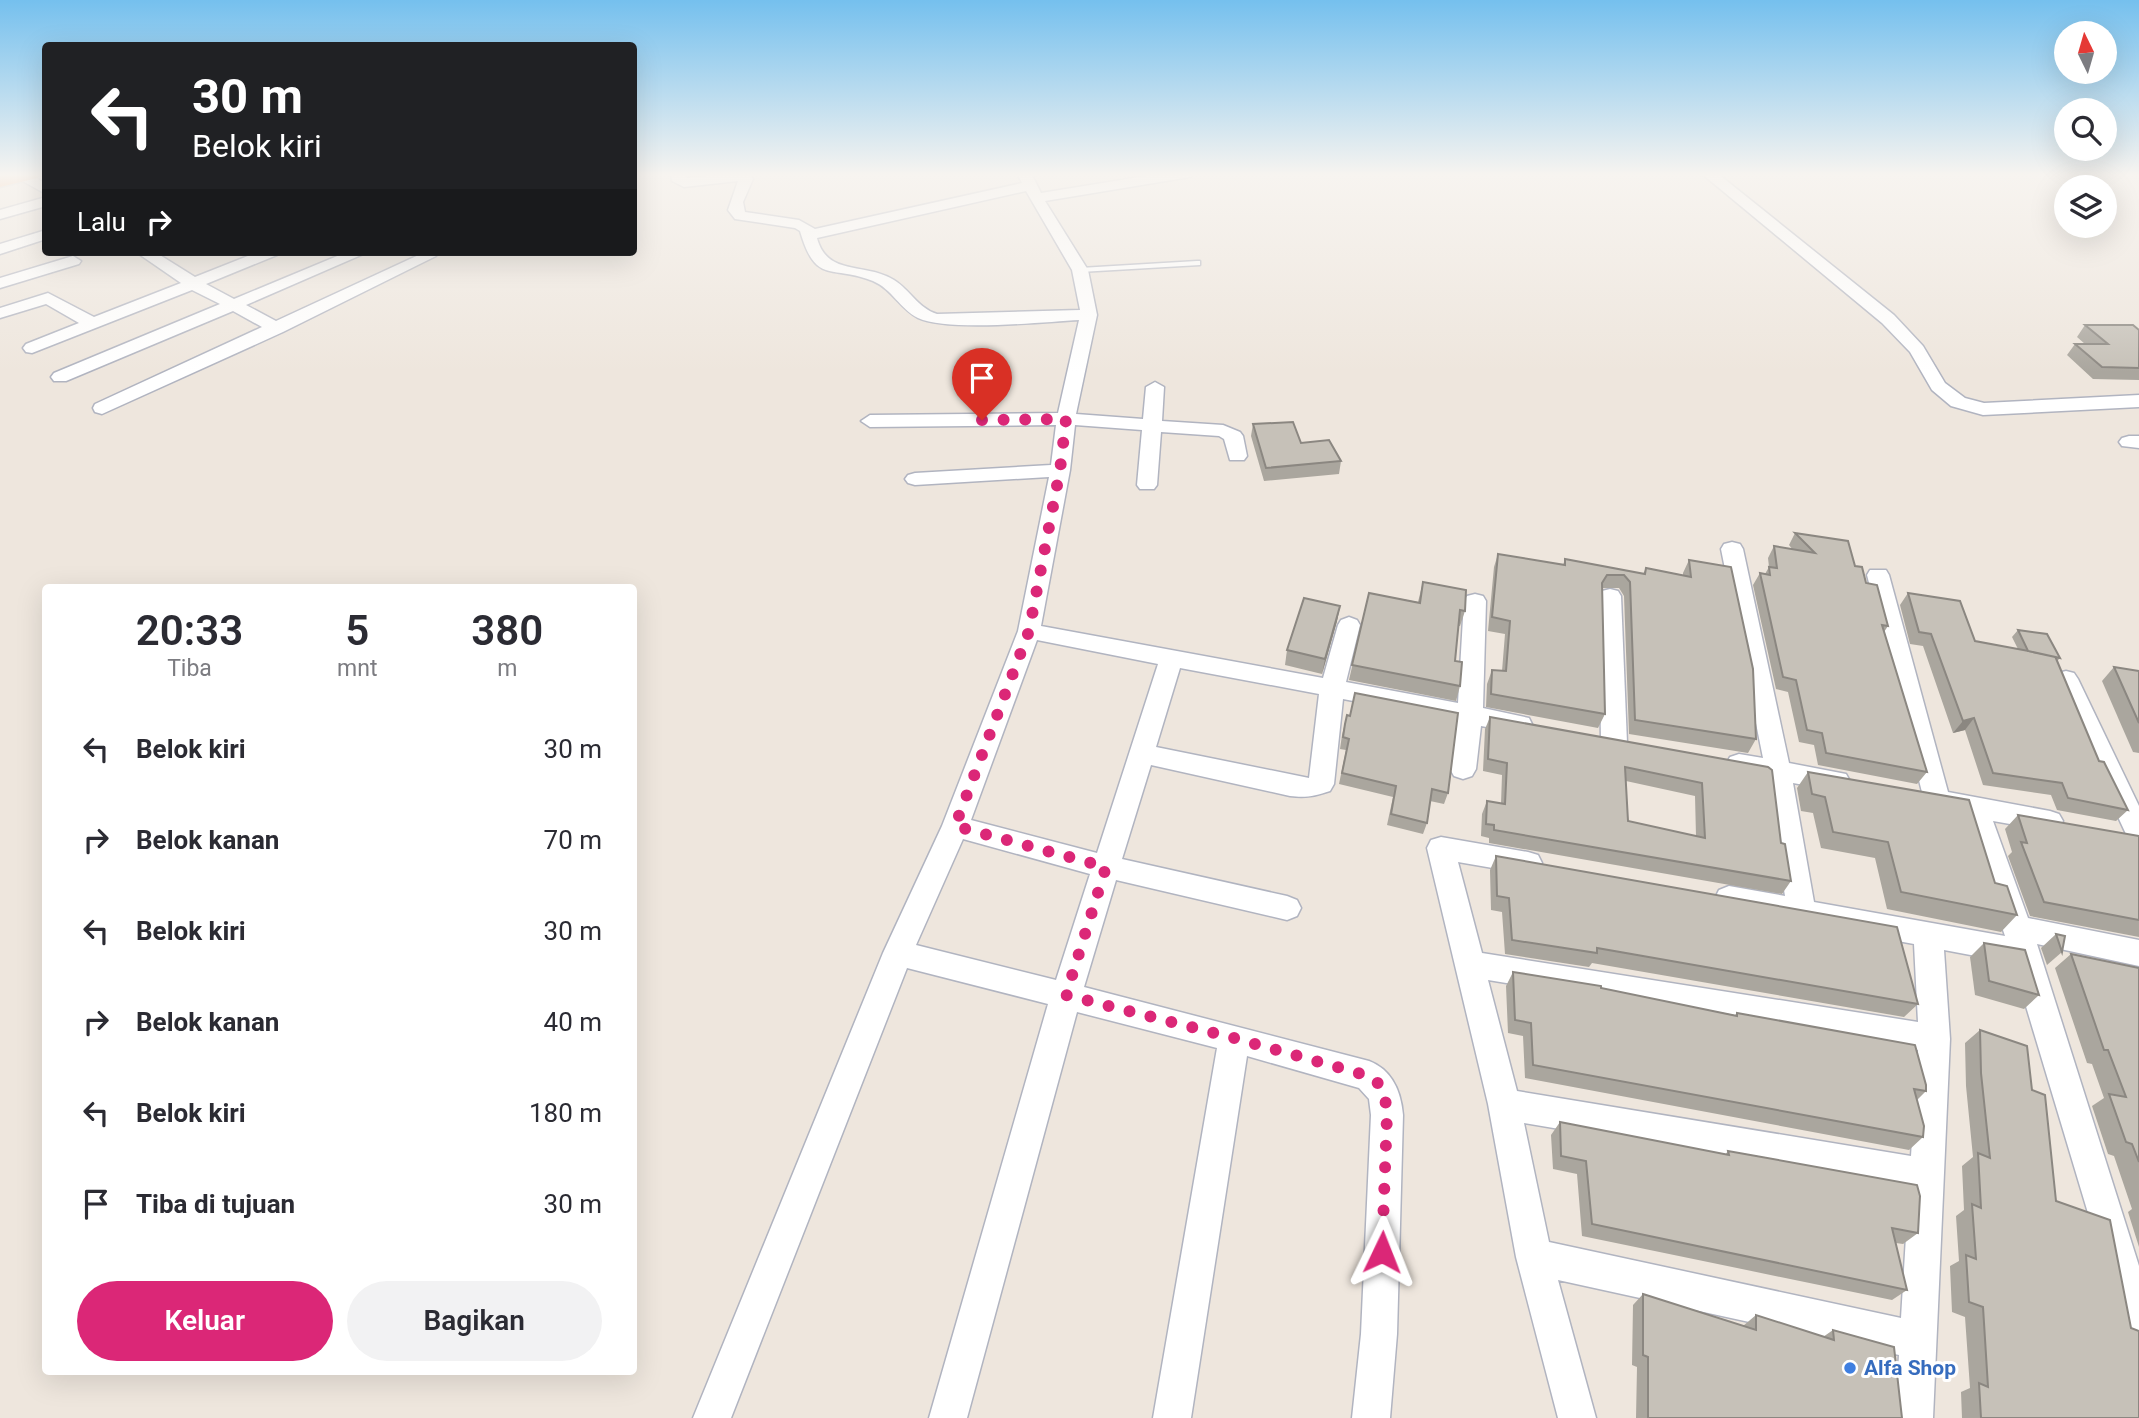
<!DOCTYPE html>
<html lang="id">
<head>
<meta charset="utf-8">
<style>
	:root { --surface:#fff; --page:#f2f2f3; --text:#2b2b33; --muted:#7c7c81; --accent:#db2777 }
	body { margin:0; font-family:Roboto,sans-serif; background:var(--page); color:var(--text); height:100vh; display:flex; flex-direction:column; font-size:26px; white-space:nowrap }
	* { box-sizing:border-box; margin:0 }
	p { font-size:23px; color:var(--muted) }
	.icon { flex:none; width:38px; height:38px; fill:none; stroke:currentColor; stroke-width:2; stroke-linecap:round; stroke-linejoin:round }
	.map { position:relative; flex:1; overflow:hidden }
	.side { position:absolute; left:42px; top:584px; width:595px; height:791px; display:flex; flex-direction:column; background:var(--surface); border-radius:7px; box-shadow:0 7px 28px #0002 }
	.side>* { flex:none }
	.banner { position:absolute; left:42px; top:42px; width:595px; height:214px; border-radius:7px; box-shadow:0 7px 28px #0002; background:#202124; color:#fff; overflow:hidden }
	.needle { width:46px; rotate:355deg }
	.tools { position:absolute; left:2054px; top:21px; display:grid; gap:14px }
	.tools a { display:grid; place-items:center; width:63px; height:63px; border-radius:50%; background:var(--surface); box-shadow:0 7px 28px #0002; font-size:35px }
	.pin { position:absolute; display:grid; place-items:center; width:60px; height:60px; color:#fff; margin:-72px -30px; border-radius:50% 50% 50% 0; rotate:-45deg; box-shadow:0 0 7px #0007 }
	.pin .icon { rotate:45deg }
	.me { position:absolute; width:77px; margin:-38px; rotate:2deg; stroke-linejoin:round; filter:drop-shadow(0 0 5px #0008) }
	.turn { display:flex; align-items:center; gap:24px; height:147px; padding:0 35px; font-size:32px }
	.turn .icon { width:91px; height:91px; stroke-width:2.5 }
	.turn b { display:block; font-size:49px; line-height:60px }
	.then { display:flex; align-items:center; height:66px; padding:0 35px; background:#0003; gap:14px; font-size:26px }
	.eta { display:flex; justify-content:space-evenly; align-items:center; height:119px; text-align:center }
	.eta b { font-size:42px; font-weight:600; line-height:49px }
	.action { display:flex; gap:14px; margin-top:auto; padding:14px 35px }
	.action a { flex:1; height:80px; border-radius:42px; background:var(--accent); color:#fff; font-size:28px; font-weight:600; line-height:80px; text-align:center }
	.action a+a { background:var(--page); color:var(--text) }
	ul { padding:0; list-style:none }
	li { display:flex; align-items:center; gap:21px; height:91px; padding:0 35px }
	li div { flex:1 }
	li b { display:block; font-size:26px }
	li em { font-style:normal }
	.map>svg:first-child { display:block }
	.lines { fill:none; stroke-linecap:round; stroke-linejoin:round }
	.lane-casing { stroke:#b1b4c0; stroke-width:3 }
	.street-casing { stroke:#b1b4c0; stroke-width:3 }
	.highway-casing { stroke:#c8c8c8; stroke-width:3 }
	.lane { fill:#fff; fill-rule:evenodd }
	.street { fill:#fff; fill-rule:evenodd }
	.highway { fill:#ff9e57; fill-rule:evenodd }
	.wall { fill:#aaa69e; fill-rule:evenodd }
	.shaded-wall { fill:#8b8781 }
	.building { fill:#c6c1b8; stroke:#8b8781; stroke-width:2; fill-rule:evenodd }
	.route { stroke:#db2777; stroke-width:12; stroke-dasharray:0 21.6 }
	.shop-dot { fill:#3f7fe0; stroke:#fff; stroke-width:2.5 }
	.labels { text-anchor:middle; stroke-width:6; stroke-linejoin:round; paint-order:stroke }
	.near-shop-label { font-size:21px; font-weight:bold; fill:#366cbe; stroke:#fff; text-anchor:start }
</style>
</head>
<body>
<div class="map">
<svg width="2139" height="1418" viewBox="0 0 2139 1418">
	<rect width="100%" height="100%" fill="#eee6dd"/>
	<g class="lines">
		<g class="lane-casing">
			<polygon id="lane" points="1197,261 1200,261 1200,265 1080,272 1076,270 1080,268"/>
		</g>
		<g class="street-casing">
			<g id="street">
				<polygon points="16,173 28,173 46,184 46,194 17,178"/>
				<path d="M671 173H685L687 178 737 173 751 176 753 179 743 202 745 212 799 220 815 229 1022 183 1017 173H1031L1041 193 1164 173H1197L1190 177 1045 201 1088 270 1097 315 1076 414 1143 419 1146 387 1155 382 1164 387 1162 421 1223 425 1240 432 1243 436 1247 456 1244 460H1230L1224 439 1219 436 1161 432 1157 485 1154 489H1140L1137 485 1142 430 1075 425 1070 470 1041 626 1323 678 1338 625 1341 620 1349 617 1357 620 1360 625 1346 682 1458 703 1464 601 1467 596 1475 594 1483 596 1486 601 1483 708 1529 718 1532 724 1529 730 1520 733 1481 726 1476 769 1472 776 1463 779 1454 776 1450 769 1457 721 1343 699 1334 784 1330 791C1315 796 1306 798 1290 796L1151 765 1122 859 1287 896 1297 900 1301 908 1297 916 1287 920 1116 880 1084 987 1369 1061C1392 1070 1401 1091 1403 1115L1397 1334 1390 1418H1352L1361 1334 1371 1115 1369 1099 1359 1088 1247 1056 1191 1418H1153L1217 1048 1077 1012 967 1418H929L1048 1004 907 968 731 1418H693L883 953 942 826 1018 631 1049 477 915 485 908 483 905 479 908 475 915 473 1051 465 1056 425 870 427 861 421 870 415 1058 413 1079 320C1043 322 948 332 918 318 900 309 892 289 873 281 831 264 816 286 800 231L795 228 735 219 728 210 738 181 684 187 672 181ZM1026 191 1072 270 1080 310 937 314C918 308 910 290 894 280 866 262 827 277 817 238ZM1037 640 1158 664 1097 853 971 820ZM1180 668 1319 694 1309 778 1156 747ZM963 839 1090 874 1056 980 916 945Z"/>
				<polygon points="1701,173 1717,173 1894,315 1923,346 1945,383 1965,398 1984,403 2139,395 2139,407 1983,415 1951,406 1932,390 1910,352 1882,323"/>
				<polygon points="46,197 46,206 0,219 0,210"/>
				<polygon points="46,230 46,239 0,254 0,244"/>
				<polygon points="136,252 155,252 195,277 258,252 280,252 277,255 206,284 234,299 347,252 368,252 246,305 276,321 423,253 433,253 436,256 283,332 102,414 95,412 93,408 95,404 262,327 233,311 66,381 54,381 51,377 54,373 220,304 192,290 32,353 26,352 23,348 26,344 79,323 46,304 0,318 0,308 48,293 94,317 181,283"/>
				<polygon points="73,256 81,261 79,264 0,288 0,278"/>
				<polygon points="2129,436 2139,436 2139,448 2122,446 2119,442 2122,438"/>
				<path d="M1732 542 1740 544 1743 549 1789 763 1846 774 1850 781 1846 788 1837 791 1793 783 1814 902 2005 936 1965 815 1928 807 1924 800 1867 575 1870 570H1886L1889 575 1948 792 2050 811 2059 814 2063 821 2059 828 2050 831 1993 821 2028 918 2139 940V966L2037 944 2139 1266V1341L2126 1336 2121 1323 2013 963 1944 950 1950 1039 1933 1418H1895L1899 1355 1558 1280 1596 1418H1558L1516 1257 1488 1104 1427 848 1431 840 1441 837 1528 852 1538 855 1542 863 1538 871 1528 874 1458 862 1482 953 1918 1022 1914 944 1729 910 1719 906 1715 898 1719 890 1729 886 1785 896 1766 778 1730 771 1726 764 1730 757 1739 754 1763 758 1721 549 1724 544ZM1488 980 1918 1050 1911 1156 1517 1091ZM1524 1123 1909 1188 1901 1318 1549 1242Z"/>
				<polygon points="1610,589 1618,591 1621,596 1627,743 1623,750 1614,752 1605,750 1601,743 1599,596 1602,591"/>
				<polygon points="2066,671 2074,673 2078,679 2139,806 2139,845 2129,842 2126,834 2054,679 2058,673"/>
			</g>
		</g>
		<g class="highway-casing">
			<polygon id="highway" points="0,173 40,173 37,178 0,187"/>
		</g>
		<use href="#lane" class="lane"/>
		<use href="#street" class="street"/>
		<use href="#highway" class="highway"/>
	</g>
	<g class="wall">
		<polygon points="2085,325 2139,330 2139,380 2093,379 2067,355 2075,344 2085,344 2077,337"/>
		<polygon points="1253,424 1301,443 1341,461 1339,474 1264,481 1251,436"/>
		<polygon points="1795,533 1855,566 1866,583 1888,626 1884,632 1927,772 1917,784 1818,765 1814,745 1799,742 1788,692 1776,689 1753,585 1760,573 1765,574 1769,567 1768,558 1774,546 1793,550 1789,545"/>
		<polygon points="1498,554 1563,565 1565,559 1643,574 1646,568 1683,575 1683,573 1689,560 1756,739 1748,753 1629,734 1624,596 1619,588 1602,588 1605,714 1598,728 1486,707 1487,684 1492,670 1502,671 1505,634 1488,631 1494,567"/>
		<polygon points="1423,582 1465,611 1460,626 1458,626 1455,661 1460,686 1456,701 1349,680 1369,593 1418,602"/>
		<polygon points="1908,593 1975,641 2018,649 2012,637 2018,630 2060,658 2057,661 2099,761 2128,810 2116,821 2057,810 2051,795 1983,785 1965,730 1953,733 1923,646 1910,644 1900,605"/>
		<polygon points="1340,606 1337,621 1322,674 1285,665 1287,650"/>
		<polygon points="2114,667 2139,671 2139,753 2133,752 2102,681"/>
		<polygon points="1347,715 1448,793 1444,804 1430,801 1427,823 1423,834 1387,825 1393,797 1339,784 1346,750 1340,749 1342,735"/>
		<path d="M1490 717 1768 767 1781 843 1791 881 1782 894 1489 843V838L1481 836 1482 814 1487 801 1501 804 1502 775 1483 771 1485 729ZM1626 781 1695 796 1696 836 1628 821Z"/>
		<polygon points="1808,772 1995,883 2017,915 2001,932 1887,909 1875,858 1821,848 1813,813 1801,811 1797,788"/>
		<polygon points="2018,815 2139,836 2139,937 2030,916 2008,856 2012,852 2005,829"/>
		<polygon points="1496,856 1918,1004 1904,1017 1592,963 1589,967 1505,954 1502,912 1491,910 1490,870"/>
		<polygon points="2056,934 2062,952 2047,965 2041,948"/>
		<polygon points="1984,943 2039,995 2024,1009 1975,995 1970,957"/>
		<polygon points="2071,954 2139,968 2139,1247 2128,1212 2132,1209 2114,1156 2108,1154 2092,1106 2104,1098 2092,1064 2087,1063 2055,968"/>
		<polygon points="1513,972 1735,1015 1737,1013 1926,1091 1917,1100 1923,1137 1909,1150 1525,1078 1523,1036 1508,1033 1506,986"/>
		<polygon points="1980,1030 2032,1090 2056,1201 2139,1418 1962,1418 1961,1392 1970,1388 1965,1317 1952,1312 1950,1266 1959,1261 1956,1216 1964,1210 1962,1166 1973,1157 1966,1086 1965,1043"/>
		<polygon points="1560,1122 1725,1155 1728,1151 1918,1233 1903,1244 1896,1243 1907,1290 1892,1300 1582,1236 1577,1174 1553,1169 1551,1135"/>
		<polygon points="1643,1294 1743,1326 1756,1315 1823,1337 1833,1330 1902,1418 1636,1418 1637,1367 1632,1365 1633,1305"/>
	</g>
	<g class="shaded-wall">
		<polygon points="1340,606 1337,621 1322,674 1325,659"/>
		<polygon points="1974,718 1965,730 1953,733 1963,721"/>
	</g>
	<g class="building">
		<polygon points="2085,325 2133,325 2139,330 2139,368 2102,367 2075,344 2108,344"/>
		<polygon points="1293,422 1301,443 1329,440 1341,461 1266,468 1253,424"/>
		<polygon points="1795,533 1848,541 1855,566 1862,567 1866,583 1877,585 1888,626 1882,625 1927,772 1826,753 1822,733 1807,730 1796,680 1783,677 1760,573 1770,575 1769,567 1777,568 1774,546 1815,553"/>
		<polygon points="1498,554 1565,565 1565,559 1645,574 1646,568 1691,577 1689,560 1731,567 1753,669 1756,739 1635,720 1630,582 1624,575 1607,575 1602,583 1605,714 1491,694 1492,670 1506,671 1510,621 1492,617"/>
		<polygon points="1423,582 1466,590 1465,611 1460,610 1455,661 1462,662 1460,686 1352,665 1369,593 1420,603"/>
		<polygon points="1908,593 1960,601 1975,641 2055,656 2099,761 2104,762 2128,810 2068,798 2062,783 1993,773 1974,718 1963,721 1931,634 1919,632"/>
		<polygon points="1304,598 1340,606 1325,659 1287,650"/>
		<polygon points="2018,630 2047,634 2060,658 2028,651"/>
		<polygon points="2114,667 2139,671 2139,723"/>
		<polygon points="1355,693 1458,713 1448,793 1432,789 1427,823 1391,814 1396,786 1342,773 1349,739 1343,737 1345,724 1347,715 1350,716"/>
		<path d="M1490 717 1768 767 1772 770 1781 843 1785 844 1791 881 1494 830V825L1486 824 1487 801 1505 804 1507 763 1488 759ZM1625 767 1702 783 1705 838 1628 821Z"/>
		<polygon points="1808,772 1969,800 1995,883 2007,886 2017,915 1901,892 1888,842 1833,832 1825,797 1812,794"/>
		<polygon points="2018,815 2139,836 2139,920 2044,902 2021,842 2027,843"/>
		<polygon points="1496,856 1897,927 1918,1004 1597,948 1597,953 1512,940 1509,898 1497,896"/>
		<polygon points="2056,934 2065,936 2062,952"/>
		<polygon points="1984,943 2025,950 2039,995 1989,981"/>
		<polygon points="2071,954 2139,968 2139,1162 2132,1144 2126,1142 2109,1094 2126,1097 2108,1050 2104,1050"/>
		<polygon points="1513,972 1601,986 1601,988 1737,1016 1737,1013 1915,1045 1926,1085 1926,1091 1914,1089 1924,1126 1923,1137 1533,1065 1531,1023 1515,1020"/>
		<polygon points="1980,1030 2027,1046 2032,1090 2045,1095 2056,1201 2110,1220 2131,1328 2139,1331 2139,1418 1981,1418 1979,1383 1988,1387 1983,1307 1969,1302 1966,1255 1976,1259 1972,1204 1981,1208 1978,1153 1990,1158 1981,1073"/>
		<polygon points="1560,1122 1729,1155 1728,1151 1917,1185 1920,1196 1918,1233 1892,1228 1907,1290 1592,1224 1586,1161 1561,1156"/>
		<polygon points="1643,1294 1756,1330 1756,1315 1834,1340 1833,1330 1894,1347 1902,1418 1648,1418 1648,1357 1643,1355"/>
	</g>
	<linearGradient id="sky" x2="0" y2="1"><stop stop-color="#75c0ee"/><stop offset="0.47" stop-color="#f7f4f0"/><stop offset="1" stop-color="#f7f4f0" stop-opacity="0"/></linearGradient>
	<rect width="2139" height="372" fill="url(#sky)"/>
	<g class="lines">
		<polyline class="route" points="982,420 1066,419 1060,470 1029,631 955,826 1106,867 1066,995 1234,1038 1369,1076 1379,1084 1385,1097 1387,1115 1382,1252"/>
	</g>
	<circle class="shop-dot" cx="1850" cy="1368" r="7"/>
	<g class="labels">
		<g class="near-shop-label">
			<text x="1864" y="1375">Alfa Shop</text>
		</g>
	</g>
</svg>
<div class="tools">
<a><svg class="needle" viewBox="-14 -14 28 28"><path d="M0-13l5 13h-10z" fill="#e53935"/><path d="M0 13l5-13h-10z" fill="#7c7c81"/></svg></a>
<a><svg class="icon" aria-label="search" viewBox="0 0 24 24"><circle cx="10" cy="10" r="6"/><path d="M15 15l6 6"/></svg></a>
<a><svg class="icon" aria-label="layers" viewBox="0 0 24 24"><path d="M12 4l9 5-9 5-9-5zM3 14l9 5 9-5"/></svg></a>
</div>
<div class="pin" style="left:982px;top:420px;background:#d93025"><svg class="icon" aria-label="arrive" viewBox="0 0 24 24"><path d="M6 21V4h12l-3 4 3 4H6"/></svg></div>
<svg class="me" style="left:1382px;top:1252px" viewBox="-20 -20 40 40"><path d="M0-17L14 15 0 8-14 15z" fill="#db2777" stroke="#fff" stroke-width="4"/></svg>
<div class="banner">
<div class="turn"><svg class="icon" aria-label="left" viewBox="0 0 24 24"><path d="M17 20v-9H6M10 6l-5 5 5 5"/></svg><div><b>30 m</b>Belok kiri</div></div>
<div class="then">Lalu<svg class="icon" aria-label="right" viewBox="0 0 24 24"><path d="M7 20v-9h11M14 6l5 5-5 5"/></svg></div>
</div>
<section class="side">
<div class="eta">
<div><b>20:33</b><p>Tiba</p></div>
<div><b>5</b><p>mnt</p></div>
<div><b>380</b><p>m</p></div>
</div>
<ul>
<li><svg class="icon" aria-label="left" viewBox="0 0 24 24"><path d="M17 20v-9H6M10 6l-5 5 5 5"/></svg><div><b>Belok kiri</b></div><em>30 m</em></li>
<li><svg class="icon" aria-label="right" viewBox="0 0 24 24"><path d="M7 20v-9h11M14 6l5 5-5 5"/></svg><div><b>Belok kanan</b></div><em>70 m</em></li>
<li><svg class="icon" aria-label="left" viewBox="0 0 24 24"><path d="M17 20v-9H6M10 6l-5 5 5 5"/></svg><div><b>Belok kiri</b></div><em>30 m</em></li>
<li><svg class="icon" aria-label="right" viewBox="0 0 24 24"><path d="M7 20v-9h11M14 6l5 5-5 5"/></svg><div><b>Belok kanan</b></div><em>40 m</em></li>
<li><svg class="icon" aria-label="left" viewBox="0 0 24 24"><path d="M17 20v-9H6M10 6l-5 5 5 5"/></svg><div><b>Belok kiri</b></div><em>180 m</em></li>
<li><svg class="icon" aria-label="arrive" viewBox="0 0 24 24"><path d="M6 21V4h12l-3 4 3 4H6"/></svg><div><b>Tiba di tujuan</b></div><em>30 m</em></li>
</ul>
<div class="action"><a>Keluar</a><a>Bagikan</a></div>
</section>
</div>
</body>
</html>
